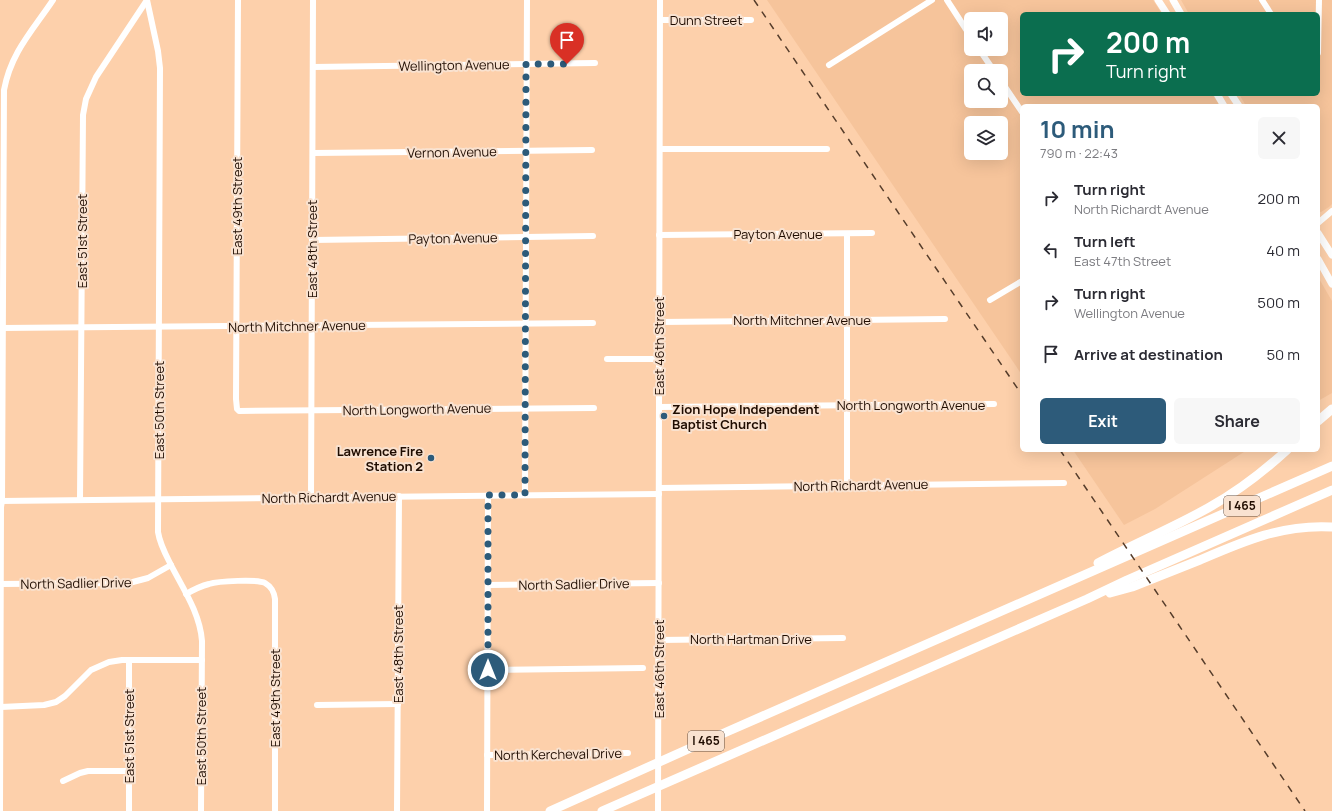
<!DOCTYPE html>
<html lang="en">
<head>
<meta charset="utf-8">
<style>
	:root { --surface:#fff; --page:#f7f7f7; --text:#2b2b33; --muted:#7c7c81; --accent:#2d5b7a }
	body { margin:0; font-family:Manrope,sans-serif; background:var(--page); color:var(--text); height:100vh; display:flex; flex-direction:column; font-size:15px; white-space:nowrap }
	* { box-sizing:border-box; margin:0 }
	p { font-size:13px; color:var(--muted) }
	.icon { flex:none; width:22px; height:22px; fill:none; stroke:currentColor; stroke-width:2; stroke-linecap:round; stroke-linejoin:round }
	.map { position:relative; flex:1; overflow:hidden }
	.sheet { position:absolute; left:1020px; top:104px; width:300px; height:348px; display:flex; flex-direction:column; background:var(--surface); border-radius:6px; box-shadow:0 4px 16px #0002 }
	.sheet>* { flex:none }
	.hud { position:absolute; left:1020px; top:12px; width:300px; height:84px; border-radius:6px; box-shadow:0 4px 16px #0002; background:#0b6e4f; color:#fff; overflow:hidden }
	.controls { position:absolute; left:964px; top:12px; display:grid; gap:8px }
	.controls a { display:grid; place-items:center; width:44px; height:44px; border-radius:6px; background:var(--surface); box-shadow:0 4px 16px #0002; font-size:20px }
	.pin { position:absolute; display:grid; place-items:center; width:34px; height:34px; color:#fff; margin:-41px -17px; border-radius:50% 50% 50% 0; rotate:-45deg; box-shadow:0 0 4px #0007 }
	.pin .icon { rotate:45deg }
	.me { position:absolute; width:44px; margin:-22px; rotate:0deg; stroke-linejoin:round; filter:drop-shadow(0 0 3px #0008) }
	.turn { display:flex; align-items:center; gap:14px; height:84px; padding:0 20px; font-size:18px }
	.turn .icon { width:52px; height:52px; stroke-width:2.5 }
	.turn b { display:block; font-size:28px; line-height:34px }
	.round { display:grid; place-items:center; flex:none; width:42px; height:42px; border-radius:6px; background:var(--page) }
	.headline { display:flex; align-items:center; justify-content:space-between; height:68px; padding:0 20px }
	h1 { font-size:24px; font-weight:700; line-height:30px; color:var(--accent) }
	.action { display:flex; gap:8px; margin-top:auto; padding:8px 20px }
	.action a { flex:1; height:46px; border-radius:6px; background:var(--accent); color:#fff; font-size:16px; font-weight:700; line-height:46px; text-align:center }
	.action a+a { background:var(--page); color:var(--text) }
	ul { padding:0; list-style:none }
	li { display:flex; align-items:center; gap:12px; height:52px; padding:0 20px }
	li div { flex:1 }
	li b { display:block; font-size:15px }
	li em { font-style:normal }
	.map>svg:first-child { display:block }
	.built { fill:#f6c49b; fill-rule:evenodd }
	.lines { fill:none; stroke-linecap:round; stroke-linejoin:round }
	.minor { stroke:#fff; stroke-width:6 }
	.major { stroke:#fff; stroke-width:7 }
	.highway { stroke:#fff; stroke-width:9 }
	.rail { stroke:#563d2b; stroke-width:1.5; stroke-dasharray:7 7; stroke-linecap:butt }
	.route { stroke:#2d5b7a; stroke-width:7; stroke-dasharray:0 12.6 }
	.poi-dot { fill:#2d5b7a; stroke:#f9e2d0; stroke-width:1.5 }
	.labels { text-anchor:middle; stroke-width:4; stroke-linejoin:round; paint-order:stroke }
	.shield { fill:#f9e2d0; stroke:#604c3e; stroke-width:1 }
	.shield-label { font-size:12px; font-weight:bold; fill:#1f0c00 }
	.street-label { font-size:13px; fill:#1f0c00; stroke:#f9e2d0 }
	.poi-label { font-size:13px; font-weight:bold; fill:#1f0c00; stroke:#f9e2d0; text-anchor:start }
</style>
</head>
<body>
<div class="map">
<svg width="1332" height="811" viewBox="0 0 1332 811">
	<rect width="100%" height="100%" fill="#fdd0ab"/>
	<g class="built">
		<path d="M767 0H1153L1162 14H1022V94H1212L1220 106H1022V375ZM971 19H1001V49H971ZM971 71H1001V101H971ZM971 123H1001V153H971Z"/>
		<polygon points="1181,0 1332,0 1332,204 1329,207 1321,212 1318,211 1318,106 1246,106 1239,94 1318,94 1318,14 1189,14"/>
		<polygon points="1318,277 1332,301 1332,393 1318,401"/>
		<polygon points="1073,450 1247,450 1155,509 1124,525"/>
	</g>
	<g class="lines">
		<g class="minor">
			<path d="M147 0 158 51 160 68 158 532C160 545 166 555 172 567 184 590 200 614 202 641L201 811"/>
			<polyline points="238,0 236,399 237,409 239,411 594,408"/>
			<polyline points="947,0 971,37"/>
			<polyline points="1262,0 1271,14"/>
			<polyline points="660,20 751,20"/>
			<polyline points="979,49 994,71"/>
			<polyline points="1318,53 1319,0"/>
			<polyline points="829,65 932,0"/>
			<polyline points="313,67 595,63"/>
			<polyline points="1001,81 1022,112"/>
			<polyline points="660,149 827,149"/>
			<polyline points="313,153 592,150"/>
			<polyline points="1318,223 1332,211"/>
			<polyline points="659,235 872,233"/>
			<polyline points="312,240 593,236"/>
			<polyline points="990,300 1022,281"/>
			<polyline points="659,322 945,319"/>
			<polyline points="2,328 593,323"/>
			<polyline points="607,359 659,359"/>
			<polyline points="659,407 994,404"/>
			<polyline points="847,485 847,234"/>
			<polyline points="659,488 1064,483"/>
			<polyline points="525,495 527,0"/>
			<polyline points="311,497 313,0"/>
			<polyline points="80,500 83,115 86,99 96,77 147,0"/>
			<polyline points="0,501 659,494"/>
			<polyline points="1,584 129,583 148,578 171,565"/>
			<polyline points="488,585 659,583"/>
			<path d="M186 594C193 590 201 586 209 584 218 581 258 579 265 583 272 587 274 592 275 599V811"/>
			<polyline points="659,640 843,638"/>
			<polyline points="488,670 643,668"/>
			<polyline points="317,705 398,704"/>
			<polyline points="1,707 44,705 56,702 65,696 91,670 109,662 122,660 202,660"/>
			<polyline points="487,755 628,753"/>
			<polyline points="63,781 80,773 88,771 129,771"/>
			<path d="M0 811 1 507 2 501 4 90C11 52 33 30 53 0"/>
			<polyline points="129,811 129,660"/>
			<polyline points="397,811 399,496"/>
			<polyline points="487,811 488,495"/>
			<polyline points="658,811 660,0"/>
		</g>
		<g class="major">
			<polyline points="1158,0 1167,14"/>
			<polyline points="1173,0 1181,14"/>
			<polyline points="1217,94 1224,106"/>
			<polyline points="1231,94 1239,106"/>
			<polyline points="1318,233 1332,255"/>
			<polyline points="1318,259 1332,284"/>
		</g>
		<g class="highway">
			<polyline points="1318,421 1332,409"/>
			<path d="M1098 563C1134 544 1172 528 1208 508 1237 492 1263 472 1287 450"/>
			<path d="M1110 593 1132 587C1155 578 1177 569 1200 560 1244 541 1283 524 1332 527"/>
			<polyline points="550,811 715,737 1332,466"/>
			<polyline points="602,811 1087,599 1127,580 1332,490"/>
		</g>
		<g class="rail">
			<polyline points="754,0 1022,395"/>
			<polyline points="1060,450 1305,811"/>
		</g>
	</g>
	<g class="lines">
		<polyline class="route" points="488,670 488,495 525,495 526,64 567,64"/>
	</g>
	<g class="poi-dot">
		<circle cx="664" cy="416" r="4"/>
		<circle cx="431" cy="458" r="4"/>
	</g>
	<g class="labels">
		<g class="shield">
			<rect x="1224" y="496" width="36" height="20" rx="3"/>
			<rect x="688" y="731" width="36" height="20" rx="3"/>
		</g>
		<g class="shield-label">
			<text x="1242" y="510">I 465</text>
			<text x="706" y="745">I 465</text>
		</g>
		<g class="street-label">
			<text x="706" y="25">Dunn Street</text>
			<text transform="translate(454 65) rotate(-1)" y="5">Wellington Avenue</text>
			<text transform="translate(452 152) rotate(-1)" y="5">Vernon Avenue</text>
			<text transform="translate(237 206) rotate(-90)" y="5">East 49th Street</text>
			<text x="778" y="239">Payton Avenue</text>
			<text transform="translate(453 238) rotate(-1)" y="5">Payton Avenue</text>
			<text transform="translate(82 241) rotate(-90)" y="5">East 51st Street</text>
			<text transform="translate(312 249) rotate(-90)" y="5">East 48th Street</text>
			<text x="802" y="325">North Mitchner Avenue</text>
			<text transform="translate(297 326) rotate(-1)" y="5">North Mitchner Avenue</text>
			<text transform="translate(659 346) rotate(-90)" y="5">East 46th Street</text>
			<text x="911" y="410">North Longworth Avenue</text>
			<text transform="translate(417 409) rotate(-1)" y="5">North Longworth Avenue</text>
			<text transform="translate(159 410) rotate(-90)" y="5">East 50th Street</text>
			<text transform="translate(861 485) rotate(-1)" y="5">North Richardt Avenue</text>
			<text transform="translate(329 497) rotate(-1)" y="5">North Richardt Avenue</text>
			<text transform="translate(76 583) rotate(-1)" y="5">North Sadlier Drive</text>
			<text transform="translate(574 584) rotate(-1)" y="5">North Sadlier Drive</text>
			<text x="751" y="644">North Hartman Drive</text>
			<text transform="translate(398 654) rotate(-90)" y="5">East 48th Street</text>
			<text transform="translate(659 669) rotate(-90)" y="5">East 46th Street</text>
			<text transform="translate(275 698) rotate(-90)" y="5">East 49th Street</text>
			<text transform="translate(129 736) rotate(-90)" y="5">East 51st Street</text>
			<text transform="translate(201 736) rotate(-90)" y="5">East 50th Street</text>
			<text transform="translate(558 754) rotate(-1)" y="5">North Kercheval Drive</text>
		</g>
		<g class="poi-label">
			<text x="672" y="414">Zion Hope Independent<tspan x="672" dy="15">Baptist Church</tspan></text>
			<text x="423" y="456" text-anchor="end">Lawrence Fire<tspan x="423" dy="15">Station 2</tspan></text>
		</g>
	</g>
</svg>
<div class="controls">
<a><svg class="icon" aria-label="sound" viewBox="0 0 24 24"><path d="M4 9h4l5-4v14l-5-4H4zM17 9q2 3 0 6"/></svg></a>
<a><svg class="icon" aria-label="search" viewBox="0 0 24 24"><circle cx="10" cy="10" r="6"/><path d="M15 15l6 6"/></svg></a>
<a><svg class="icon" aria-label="layers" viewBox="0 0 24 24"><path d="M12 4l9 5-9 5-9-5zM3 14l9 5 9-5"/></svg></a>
</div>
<div class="pin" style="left:567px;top:64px;background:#d93025"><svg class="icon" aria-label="arrive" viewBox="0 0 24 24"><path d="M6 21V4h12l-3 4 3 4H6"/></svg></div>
<svg class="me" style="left:488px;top:670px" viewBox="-20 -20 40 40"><circle r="17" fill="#2d5b7a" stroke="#fff" stroke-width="3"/><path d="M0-11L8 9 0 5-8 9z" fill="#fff"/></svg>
<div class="hud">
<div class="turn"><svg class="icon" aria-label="right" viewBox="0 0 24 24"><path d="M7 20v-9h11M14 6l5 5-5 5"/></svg><div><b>200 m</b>Turn right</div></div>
</div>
<section class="sheet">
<div class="headline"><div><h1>10 min</h1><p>790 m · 22:43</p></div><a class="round"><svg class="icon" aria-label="close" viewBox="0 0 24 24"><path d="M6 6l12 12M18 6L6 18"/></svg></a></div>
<ul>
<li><svg class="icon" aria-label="right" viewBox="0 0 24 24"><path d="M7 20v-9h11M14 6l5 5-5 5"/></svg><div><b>Turn right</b><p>North Richardt Avenue</p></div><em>200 m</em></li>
<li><svg class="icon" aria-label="left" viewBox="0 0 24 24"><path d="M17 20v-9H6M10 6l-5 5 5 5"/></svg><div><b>Turn left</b><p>East 47th Street</p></div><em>40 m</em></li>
<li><svg class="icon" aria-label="right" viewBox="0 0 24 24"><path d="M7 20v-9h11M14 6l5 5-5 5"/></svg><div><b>Turn right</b><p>Wellington Avenue</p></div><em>500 m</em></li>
<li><svg class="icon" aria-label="arrive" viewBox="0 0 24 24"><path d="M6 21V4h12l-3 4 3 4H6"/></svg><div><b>Arrive at destination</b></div><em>50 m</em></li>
</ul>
<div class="action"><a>Exit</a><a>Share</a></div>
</section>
</div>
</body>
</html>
